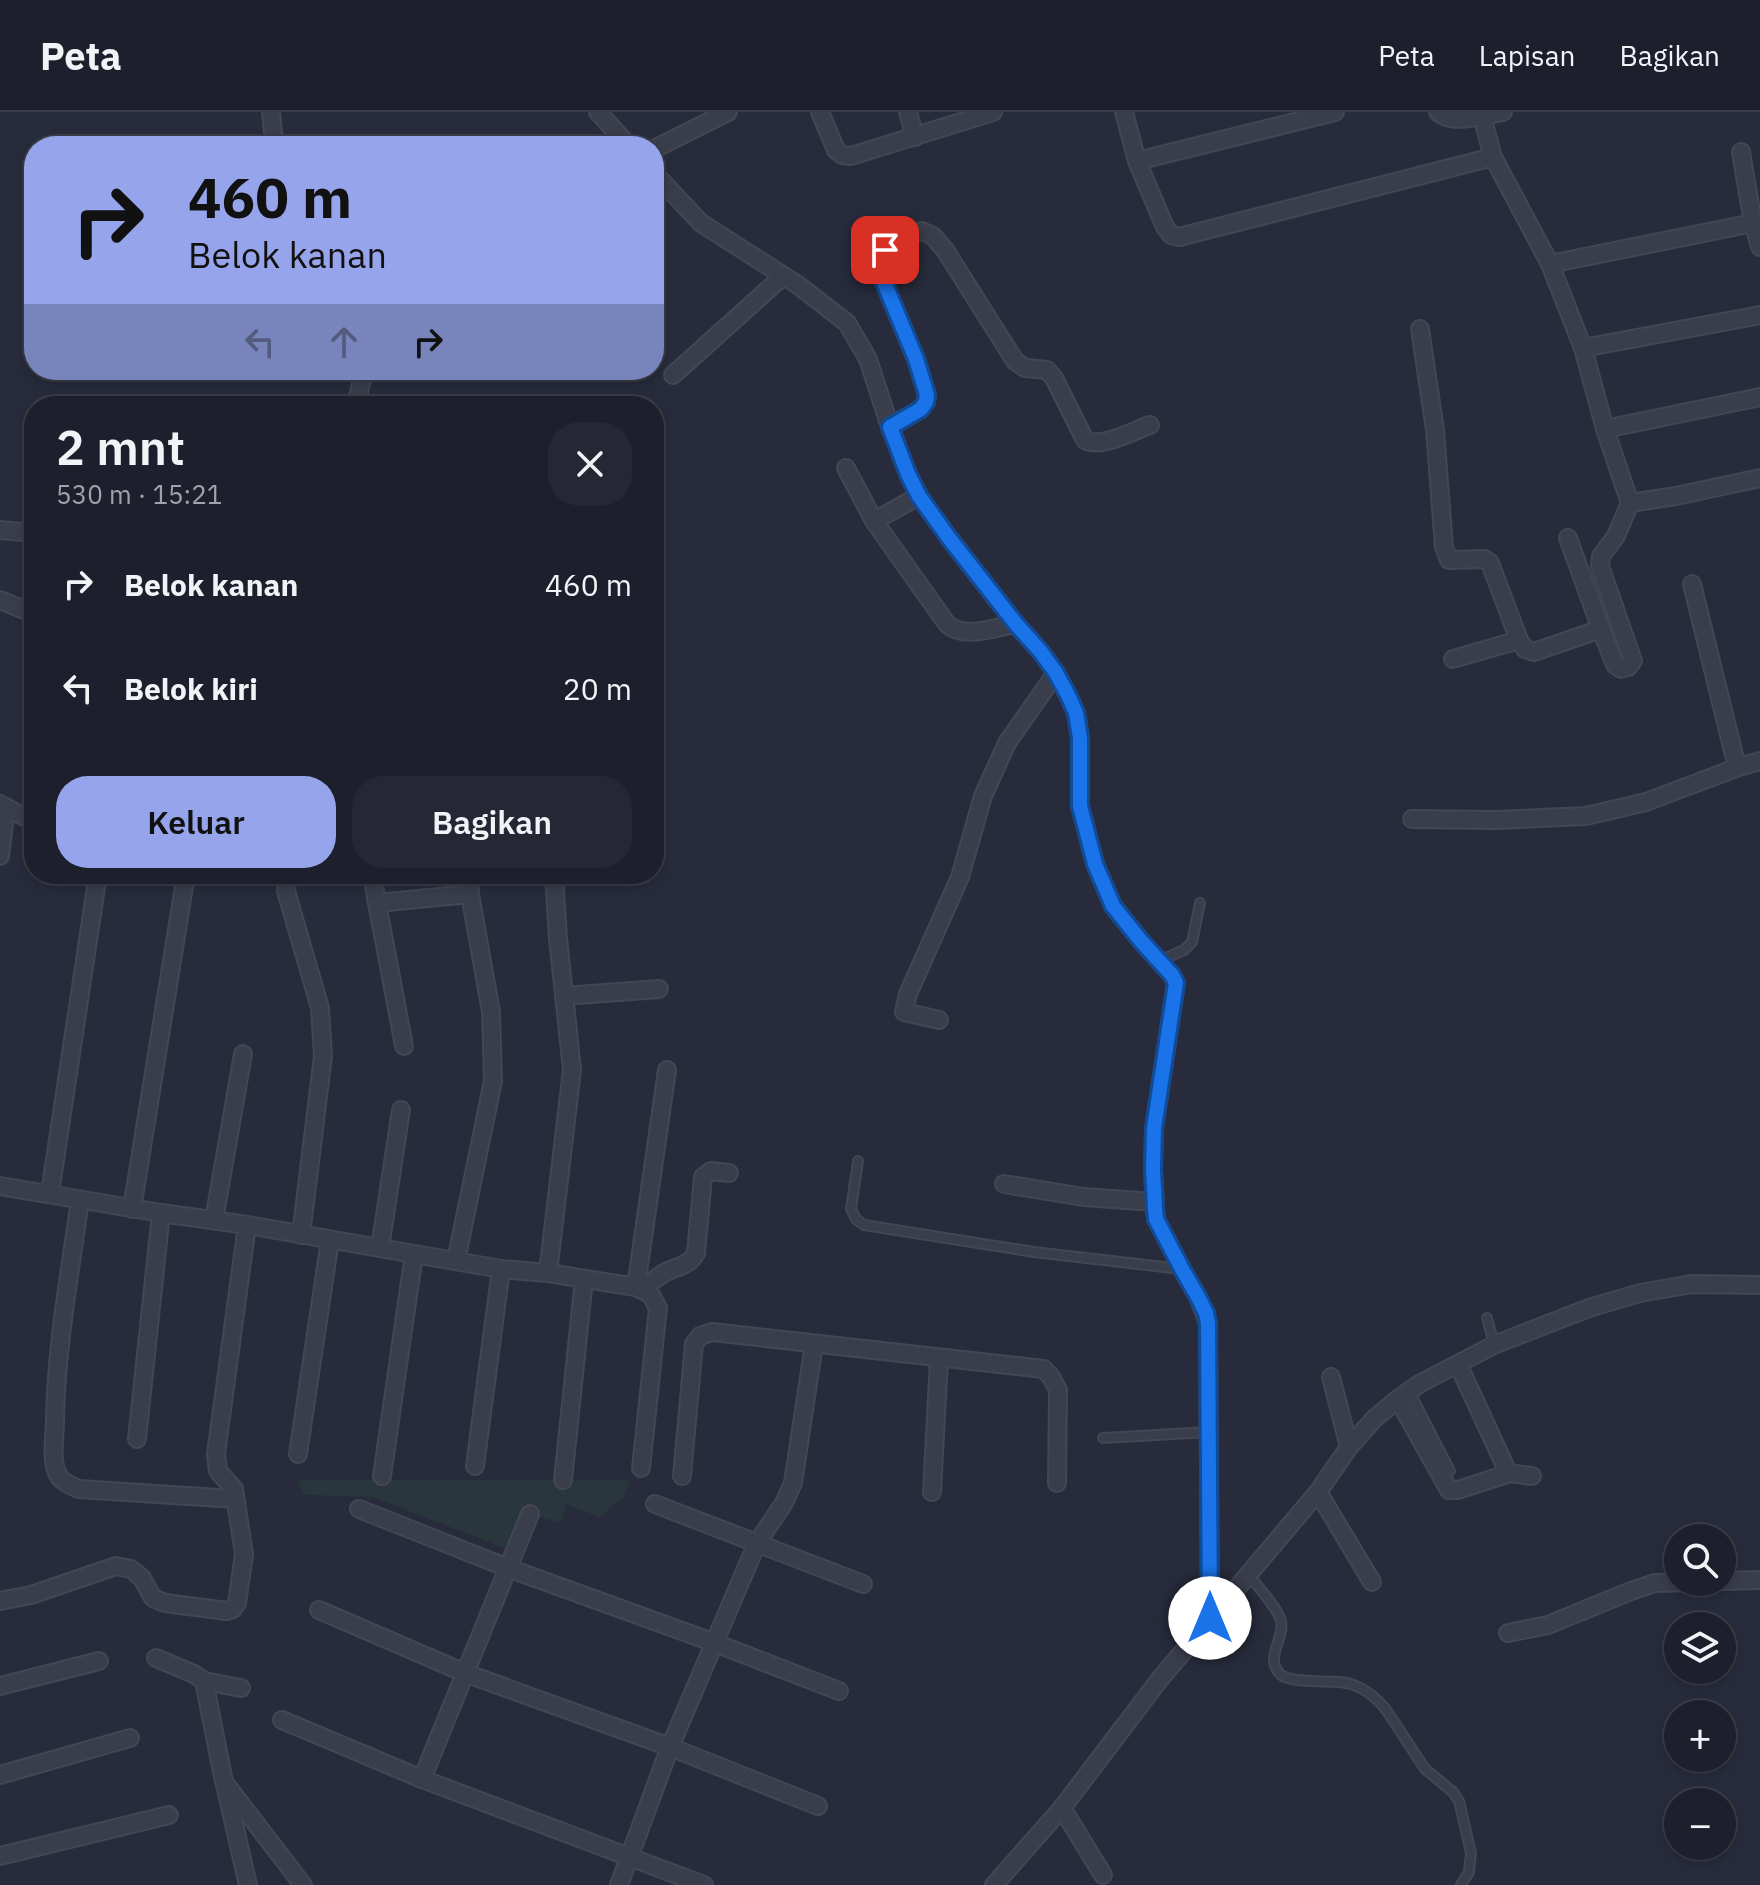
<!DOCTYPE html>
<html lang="id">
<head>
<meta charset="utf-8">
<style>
	:root { --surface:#1d202c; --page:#252834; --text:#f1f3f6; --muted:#a0a3a9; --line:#3b3e48; --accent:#96a5eb }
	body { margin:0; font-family:"IBM Plex Sans",sans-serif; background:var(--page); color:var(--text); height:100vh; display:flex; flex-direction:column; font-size:30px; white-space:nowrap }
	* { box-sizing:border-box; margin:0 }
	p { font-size:26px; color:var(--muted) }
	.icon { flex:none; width:44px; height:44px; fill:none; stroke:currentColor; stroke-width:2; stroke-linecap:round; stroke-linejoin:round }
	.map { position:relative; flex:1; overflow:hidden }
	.drawer { position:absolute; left:24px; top:284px; width:640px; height:488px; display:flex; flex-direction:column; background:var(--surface); border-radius:32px; box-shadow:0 4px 12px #0003,0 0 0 2px var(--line) }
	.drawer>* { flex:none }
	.top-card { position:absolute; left:24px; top:24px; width:640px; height:244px; border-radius:32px; box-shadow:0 4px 12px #0003,0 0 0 2px var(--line); background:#96a5eb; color:#111; overflow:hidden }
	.buttons { position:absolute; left:1664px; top:1412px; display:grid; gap:16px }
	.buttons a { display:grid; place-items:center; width:72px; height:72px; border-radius:50%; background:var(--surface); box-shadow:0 4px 12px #0003,0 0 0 2px var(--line); font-size:40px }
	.pin { position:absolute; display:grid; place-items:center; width:68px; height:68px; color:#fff; margin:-34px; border-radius:16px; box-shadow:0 4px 12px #0006 }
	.me { position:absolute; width:88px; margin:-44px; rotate:0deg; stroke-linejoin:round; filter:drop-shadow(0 0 6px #0008) }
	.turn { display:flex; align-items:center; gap:28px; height:168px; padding:0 32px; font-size:36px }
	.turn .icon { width:104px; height:104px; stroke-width:2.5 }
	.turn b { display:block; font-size:56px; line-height:68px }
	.lanes { display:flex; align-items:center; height:76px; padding:0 32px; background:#0003; justify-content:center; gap:40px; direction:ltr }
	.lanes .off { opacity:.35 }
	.round { display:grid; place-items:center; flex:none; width:84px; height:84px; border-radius:32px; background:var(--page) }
	.headline { display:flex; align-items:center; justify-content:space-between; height:136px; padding:0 32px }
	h1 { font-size:48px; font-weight:600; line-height:60px }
	.button { display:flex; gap:16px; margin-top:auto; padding:16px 32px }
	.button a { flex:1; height:92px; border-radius:32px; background:var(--accent); color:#111; font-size:32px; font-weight:600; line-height:92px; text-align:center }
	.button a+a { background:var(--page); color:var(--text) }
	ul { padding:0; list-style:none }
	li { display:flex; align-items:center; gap:24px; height:104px; padding:0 32px }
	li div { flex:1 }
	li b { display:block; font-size:30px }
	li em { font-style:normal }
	header { display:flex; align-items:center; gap:48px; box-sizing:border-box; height:112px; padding:0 40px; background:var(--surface); border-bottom:2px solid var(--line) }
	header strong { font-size:38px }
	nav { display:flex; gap:44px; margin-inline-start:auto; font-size:28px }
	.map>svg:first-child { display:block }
	.green { fill:#29363c }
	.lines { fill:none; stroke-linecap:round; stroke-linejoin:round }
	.lane-casing { stroke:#434754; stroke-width:12 }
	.street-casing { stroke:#434754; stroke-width:20 }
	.lane { stroke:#3a3e4b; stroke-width:8 }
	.street { stroke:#3a3e4b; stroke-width:16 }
	.route-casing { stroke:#114b97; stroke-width:20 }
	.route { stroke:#1a73e8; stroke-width:14 }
</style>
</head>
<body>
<header>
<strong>Peta</strong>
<nav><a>Peta</a><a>Lapisan</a><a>Bagikan</a></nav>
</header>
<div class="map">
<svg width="1760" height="1773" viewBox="0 0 1760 1773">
	<rect width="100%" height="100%" fill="#272b3b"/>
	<polygon class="green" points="299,1368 629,1368 624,1385 599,1405 566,1392 561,1411 525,1401 509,1438 373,1385 303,1383"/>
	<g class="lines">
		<g class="lane-casing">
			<g id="lane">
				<polyline points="1159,849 1184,838 1192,830 1200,791"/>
				<polyline points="858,1049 851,1097 856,1107 864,1113 1034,1140 1181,1157"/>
				<polyline points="1487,1206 1494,1232"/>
				<polyline points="1409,1279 1450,1359"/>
				<polyline points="1103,1326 1209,1320"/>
				<path d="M1249 1463C1257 1474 1278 1496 1281 1509 1285 1527 1264 1545 1280 1562 1289 1572 1332 1568 1347 1571 1363 1575 1377 1586 1387 1599L1425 1657 1453 1680 1459 1689 1471 1741 1469 1760 1461 1773"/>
			</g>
		</g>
		<g class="street-casing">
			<g id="street">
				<polyline points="271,0 273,21 277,34"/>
				<polyline points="598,0 629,34"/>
				<polyline points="820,0 836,38 842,43 851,44 993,0"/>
				<polyline points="908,0 915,25"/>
				<polyline points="1124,0 1137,49 1165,115 1171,123 1179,125 1493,45"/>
				<path d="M1438 0C1451 11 1467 6 1482 4"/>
				<polyline points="1503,0 1482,4 1493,45 1550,152 1583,236 1605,317 1630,391 1676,384 1760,366"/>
				<polyline points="654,37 728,0"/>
				<polyline points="1741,40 1753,111 1760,135"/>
				<polyline points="1137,49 1335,0"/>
				<polyline points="654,61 701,111 798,173 847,211 868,247 890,315 908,362 919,384 949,426 1016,512 1041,540 1056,561 1068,583 1076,601 1080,626 1080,694 1095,752 1113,794 1141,829 1172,863 1176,871 1154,1016 1153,1058 1155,1096 1156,1107 1182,1157 1198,1185 1208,1211 1210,1506"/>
				<polyline points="1550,152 1753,111"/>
				<polyline points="1420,217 1435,318 1444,435 1449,448 1485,447 1490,451 1519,528 1525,537 1534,540 1601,517 1615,553 1621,557 1628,555 1633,549 1600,454 1601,444 1616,424 1630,391"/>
				<polyline points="1583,236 1760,203"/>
				<polyline points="673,263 782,165"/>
				<polyline points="356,294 364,258"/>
				<path d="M890 315 921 297 926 290 927 283 916 247 881 163 880 146 885 138 905 124 922 119 933 124 945 138 1015 249 1025 256 1047 258 1054 266 1085 328C1101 337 1133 319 1150 313"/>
				<polyline points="1605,317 1760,285"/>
				<path d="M846 356 874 409 947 512C964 528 995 515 1016 512"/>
				<polyline points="874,409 919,384"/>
				<polyline points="0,418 34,421"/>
				<polyline points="1568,426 1601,517"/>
				<polyline points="1692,472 1734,643 1739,655"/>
				<polyline points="0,488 34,502"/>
				<polyline points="1453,547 1519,528"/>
				<polyline points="0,692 34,710"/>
				<polyline points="1412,707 1495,708 1586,704 1646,690 1739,655 1760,649"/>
				<polyline points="0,744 6,696"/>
				<polyline points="285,762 287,770 286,779 320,896 323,944 301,1123"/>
				<polyline points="372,762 377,791"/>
				<polyline points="469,762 470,782"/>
				<polyline points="554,764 643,762"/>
				<polyline points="564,884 659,877"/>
				<polyline points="939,908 904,900 908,882 960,765 983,684 1007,631 1056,561"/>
				<polyline points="404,934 377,791 470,782 491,900 493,969 456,1149"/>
				<polyline points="1004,1072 1083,1085 1155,1090"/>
				<polyline points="0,1074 161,1101 247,1113 501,1157 548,1161 636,1175 667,958"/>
				<polyline points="50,1081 98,762"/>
				<path d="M80 1088C70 1161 56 1235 55 1309 55 1324 51 1344 56 1358 59 1369 69 1373 79 1377L235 1387"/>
				<polyline points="132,1097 186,762"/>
				<polyline points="214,1108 243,942"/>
				<polyline points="380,1136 401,998"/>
				<polyline points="548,1161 572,958 558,826 554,762"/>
				<polyline points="636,1175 651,1183 658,1196 641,1356"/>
				<path d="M643 1177C650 1171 658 1164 666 1160 678 1154 689 1154 696 1141L703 1065 711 1059 729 1061"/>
				<polyline points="1331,1265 1349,1335"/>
				<polyline points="1398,1287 1449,1378 1458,1378 1504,1363 1507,1361 1506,1356 1458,1252"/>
				<polyline points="137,1327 161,1101"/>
				<polyline points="298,1342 330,1128"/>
				<polyline points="475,1354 501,1157"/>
				<polyline points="1507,1361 1532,1364"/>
				<polyline points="382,1364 414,1142"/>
				<polyline points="682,1364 694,1232 700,1224 712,1220 1044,1257 1051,1265 1058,1278 1057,1371"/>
				<polyline points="563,1368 584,1167"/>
				<polyline points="932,1380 939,1247"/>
				<polyline points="1318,1380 1372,1470"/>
				<polyline points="655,1392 863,1472"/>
				<polyline points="359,1397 508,1456 715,1531 839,1579"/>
				<polyline points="1722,1469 1760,1468"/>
				<polyline points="0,1489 31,1483 116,1454 131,1457 142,1466 153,1486 165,1491 227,1499 233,1497 237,1491 244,1442 234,1377 218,1359 216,1342 247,1113"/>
				<polyline points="319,1498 465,1561 670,1635 818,1694"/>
				<polyline points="1508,1521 1548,1513 1631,1479 1655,1471 1696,1470"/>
				<polyline points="156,1546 194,1562 204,1569 224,1670 303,1773"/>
				<polyline points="204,1569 241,1576"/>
				<polyline points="0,1574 99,1549"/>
				<polyline points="282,1608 422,1667 704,1773"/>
				<polyline points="0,1663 130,1626"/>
				<polyline points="422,1667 530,1402"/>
				<polyline points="225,1673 248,1773"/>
				<polyline points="1062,1696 1103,1763"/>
				<polyline points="0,1744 169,1703"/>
				<polyline points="619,1773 670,1635 757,1431 784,1391 793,1371 814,1232"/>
				<polyline points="994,1773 1062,1696 1160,1567 1318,1380 1349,1335 1375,1306 1398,1287 1419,1272 1494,1233 1589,1196 1640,1181 1692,1172 1760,1173"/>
			</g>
		</g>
		<use href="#lane" class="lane"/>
		<use href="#street" class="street"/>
	</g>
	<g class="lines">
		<g class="route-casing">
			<polyline id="route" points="885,138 880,146 881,163 916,247 927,283 926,290 921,297 890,315 908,362 919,384 949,426 1016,512 1041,540 1056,561 1068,583 1076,601 1080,626 1080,694 1095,752 1113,794 1141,829 1172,863 1176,871 1154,1016 1153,1058 1155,1096 1156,1107 1182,1157 1198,1185 1206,1201 1208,1211 1210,1506"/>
		</g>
		<use href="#route" class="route"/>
	</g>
</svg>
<div class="buttons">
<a><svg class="icon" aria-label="search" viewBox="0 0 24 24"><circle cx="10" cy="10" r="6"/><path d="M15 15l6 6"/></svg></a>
<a><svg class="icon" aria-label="layers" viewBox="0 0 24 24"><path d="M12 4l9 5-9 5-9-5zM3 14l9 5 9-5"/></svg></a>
<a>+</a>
<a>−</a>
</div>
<div class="pin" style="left:885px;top:138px;background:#d93025"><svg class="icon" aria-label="arrive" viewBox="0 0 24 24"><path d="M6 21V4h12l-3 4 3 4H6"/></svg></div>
<svg class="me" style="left:1210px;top:1506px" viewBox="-20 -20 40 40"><circle r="19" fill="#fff"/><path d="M0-13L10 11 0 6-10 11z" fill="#1a73e8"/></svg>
<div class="top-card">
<div class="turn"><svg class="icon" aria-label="right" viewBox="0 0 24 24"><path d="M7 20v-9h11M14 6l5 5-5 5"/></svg><div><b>460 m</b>Belok kanan</div></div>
<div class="lanes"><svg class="icon off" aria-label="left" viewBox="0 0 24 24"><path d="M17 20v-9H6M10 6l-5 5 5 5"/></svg><svg class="icon off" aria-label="ahead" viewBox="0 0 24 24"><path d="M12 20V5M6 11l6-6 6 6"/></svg><svg class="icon" aria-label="right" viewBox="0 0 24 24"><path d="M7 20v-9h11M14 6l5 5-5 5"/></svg></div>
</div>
<section class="drawer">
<div class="headline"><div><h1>2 mnt</h1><p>530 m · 15:21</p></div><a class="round"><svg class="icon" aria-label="close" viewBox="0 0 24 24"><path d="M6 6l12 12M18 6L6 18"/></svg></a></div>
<ul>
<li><svg class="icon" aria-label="right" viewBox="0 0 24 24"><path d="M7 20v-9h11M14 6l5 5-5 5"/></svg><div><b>Belok kanan</b></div><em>460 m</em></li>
<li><svg class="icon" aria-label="left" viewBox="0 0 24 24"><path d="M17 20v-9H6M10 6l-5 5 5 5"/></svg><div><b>Belok kiri</b></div><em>20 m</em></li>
</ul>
<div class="button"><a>Keluar</a><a>Bagikan</a></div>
</section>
</div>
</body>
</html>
